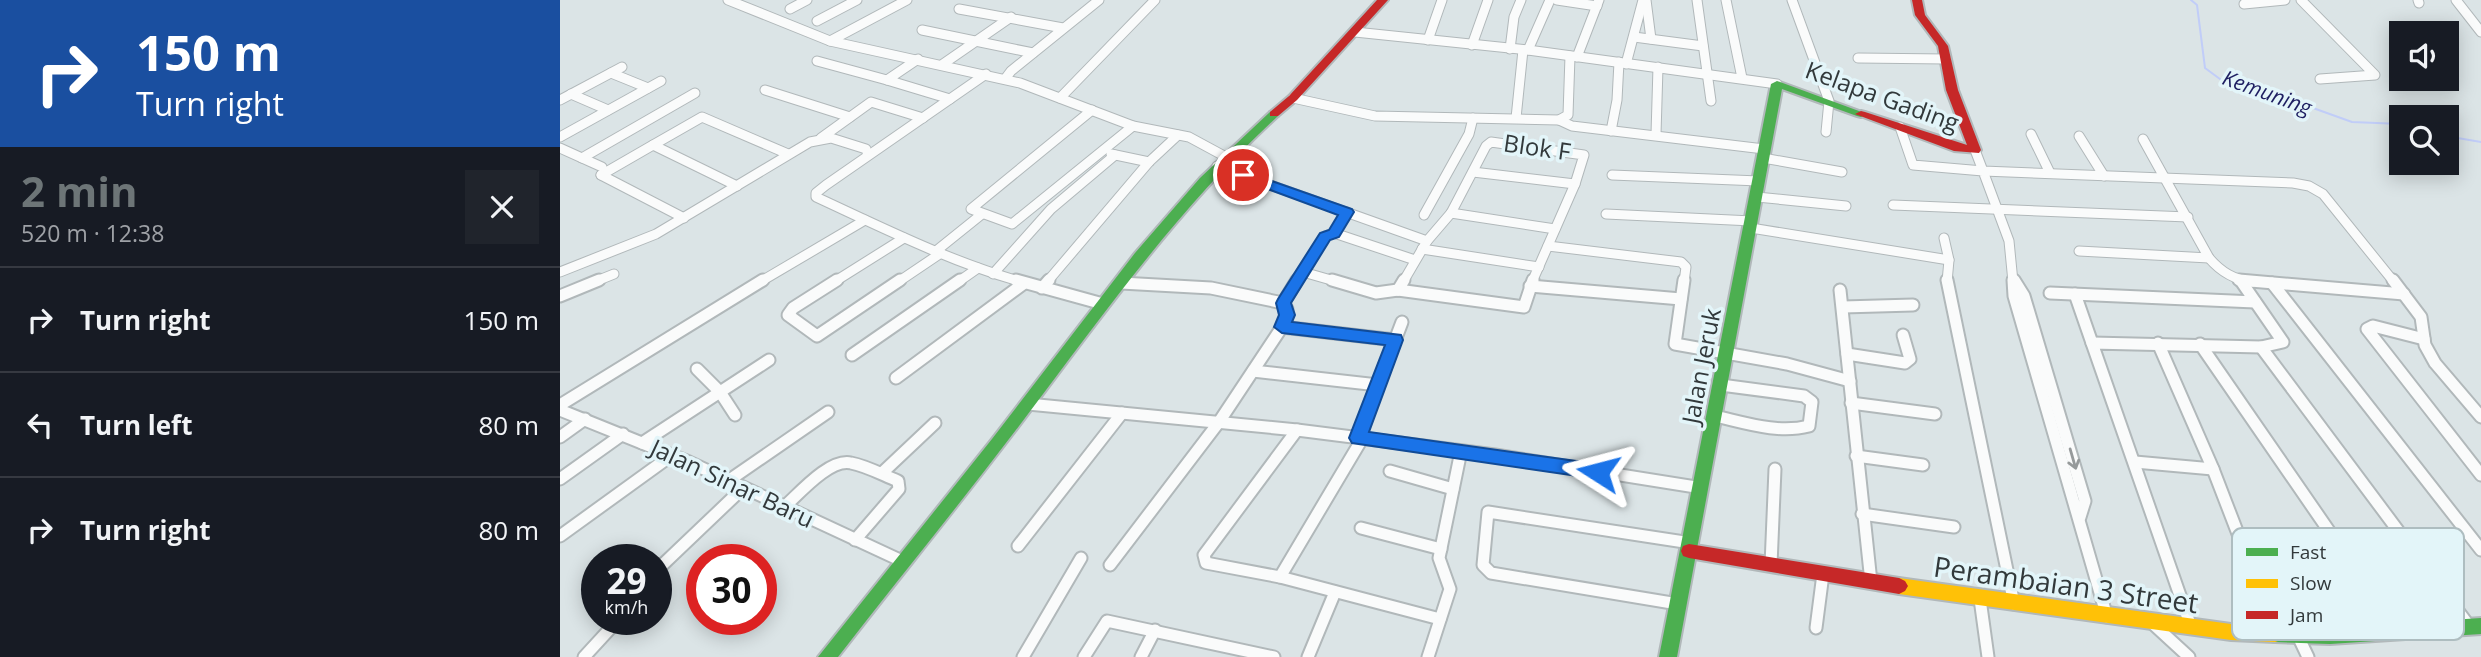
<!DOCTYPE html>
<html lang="en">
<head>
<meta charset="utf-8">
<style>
	:root { --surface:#171b24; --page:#20242c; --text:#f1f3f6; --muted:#9ea1a6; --line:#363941; --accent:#6d7577 }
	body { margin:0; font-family:"Open Sans",sans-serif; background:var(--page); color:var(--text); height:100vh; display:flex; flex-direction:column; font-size:26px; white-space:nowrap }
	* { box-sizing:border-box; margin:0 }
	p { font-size:23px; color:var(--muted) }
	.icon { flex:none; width:38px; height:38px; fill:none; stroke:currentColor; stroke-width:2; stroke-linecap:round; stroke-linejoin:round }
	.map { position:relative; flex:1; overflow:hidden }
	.details { display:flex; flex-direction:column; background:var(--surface); width:560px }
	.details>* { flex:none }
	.top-card { background:#1a4fa0; color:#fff; overflow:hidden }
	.controls { position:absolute; left:1829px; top:21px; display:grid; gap:14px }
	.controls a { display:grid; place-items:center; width:70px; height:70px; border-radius:0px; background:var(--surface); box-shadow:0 4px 18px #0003; font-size:35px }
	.speed { position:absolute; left:21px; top:544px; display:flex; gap:14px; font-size:35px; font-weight:700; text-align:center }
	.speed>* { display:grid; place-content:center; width:91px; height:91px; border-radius:50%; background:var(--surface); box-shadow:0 4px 18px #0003; line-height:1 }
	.speed small { font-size:18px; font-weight:400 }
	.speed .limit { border:10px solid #d22; background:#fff; color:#111 }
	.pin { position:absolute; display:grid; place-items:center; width:60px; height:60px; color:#fff; margin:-30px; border:4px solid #fff; border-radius:50%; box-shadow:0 2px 7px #0007 }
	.me { position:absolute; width:77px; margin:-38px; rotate:279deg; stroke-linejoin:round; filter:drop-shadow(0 0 5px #0008) }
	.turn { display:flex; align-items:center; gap:24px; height:147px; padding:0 21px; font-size:32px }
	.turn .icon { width:91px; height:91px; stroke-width:2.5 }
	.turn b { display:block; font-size:49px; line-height:60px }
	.round { display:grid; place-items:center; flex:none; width:74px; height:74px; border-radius:0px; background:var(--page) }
	.head { display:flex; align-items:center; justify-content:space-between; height:119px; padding:0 21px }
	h1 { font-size:42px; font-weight:700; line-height:52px; color:var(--accent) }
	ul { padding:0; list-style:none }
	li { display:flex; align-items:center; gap:21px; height:105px; padding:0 21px; border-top:2px solid var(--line) }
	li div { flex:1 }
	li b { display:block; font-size:26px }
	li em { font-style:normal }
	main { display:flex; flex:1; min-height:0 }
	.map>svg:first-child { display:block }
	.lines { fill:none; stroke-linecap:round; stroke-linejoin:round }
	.stream { stroke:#c1cdf8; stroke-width:2 }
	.street-far1-casing { stroke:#b1b8ba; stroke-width:11 }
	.street-casing { stroke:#b1b8ba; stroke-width:15 }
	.fast-casing { stroke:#b1b8ba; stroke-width:4 }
	.slow-casing { stroke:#b1b8ba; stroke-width:4 }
	.jam-casing { stroke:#b1b8ba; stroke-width:4 }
	.street-far1 { stroke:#fafbfb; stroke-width:9 }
	.street { stroke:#fafbfb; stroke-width:11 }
	.fast { fill:#4caf50; fill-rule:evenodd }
	.slow { fill:#ffc107; fill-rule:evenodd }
	.jam { fill:#c62828; fill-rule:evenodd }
	.oneway { stroke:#969a9b }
	.route { fill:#1a73e8; stroke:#114b97; stroke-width:2 }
	.labels { text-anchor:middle; stroke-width:7; stroke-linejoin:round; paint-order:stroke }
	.far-water-label { font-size:21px; font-style:italic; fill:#1d1e61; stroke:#e3f5f9 }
	.street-label { font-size:24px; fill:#32393b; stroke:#e3f5f9 }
	.near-street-label { font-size:28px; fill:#32393b; stroke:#e3f5f9 }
	.key { fill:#e3f5f9; stroke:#aebdc0; stroke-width:2 }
	.key-label { font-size:19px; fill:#32393b }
</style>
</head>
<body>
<main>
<section class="details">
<div class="top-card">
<div class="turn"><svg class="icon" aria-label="right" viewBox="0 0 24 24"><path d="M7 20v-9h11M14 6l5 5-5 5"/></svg><div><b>150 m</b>Turn right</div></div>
</div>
<div class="head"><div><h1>2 min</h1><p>520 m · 12:38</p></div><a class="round"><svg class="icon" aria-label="close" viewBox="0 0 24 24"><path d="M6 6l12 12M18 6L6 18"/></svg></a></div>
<ul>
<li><svg class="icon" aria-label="right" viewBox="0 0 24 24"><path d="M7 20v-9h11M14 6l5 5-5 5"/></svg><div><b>Turn right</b></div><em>150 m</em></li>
<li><svg class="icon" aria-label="left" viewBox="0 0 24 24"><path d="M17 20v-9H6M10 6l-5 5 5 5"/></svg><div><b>Turn left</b></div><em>80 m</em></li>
<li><svg class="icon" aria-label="right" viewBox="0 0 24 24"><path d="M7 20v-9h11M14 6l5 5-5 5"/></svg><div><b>Turn right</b></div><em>80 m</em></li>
</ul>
</section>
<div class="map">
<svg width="1921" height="657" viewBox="0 0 1921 657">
	<rect width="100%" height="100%" fill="#dbe4e6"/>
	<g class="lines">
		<g class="stream">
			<polyline points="1631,0 1637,5 1645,68 1664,82 1720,103 1753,108 1792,122 1841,124"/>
			<polyline points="1886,136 1921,142"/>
		</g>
		<g class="street-far1-casing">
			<g id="street-far1">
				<polyline points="168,0 270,41 347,0"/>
				<polyline points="997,0 1037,6"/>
				<polyline points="1086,0 1091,39"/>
				<polyline points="1137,0 1151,101"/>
				<polyline points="1166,0 1182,78"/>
				<polyline points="1232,0 1269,101 1266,132"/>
				<polyline points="1741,0 1815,75 1760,79"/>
				<polyline points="1858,0 1859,3"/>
				<polyline points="1896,0 1921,32"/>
				<polyline points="1684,4 1725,0"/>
				<polyline points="230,9 247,0"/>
				<polyline points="399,9 503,28"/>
				<polyline points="257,21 297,0"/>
				<polyline points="362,30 473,53"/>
				<polyline points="795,32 968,50 1217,84"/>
				<polyline points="1074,37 1143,46"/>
				<polyline points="868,40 882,0"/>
				<polyline points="270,41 460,83 573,126 629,137 666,157"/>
				<polyline points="912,45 928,0"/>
				<polyline points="950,49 954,17 961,0"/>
				<polyline points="968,50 990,0"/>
				<polyline points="1017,57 1039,0"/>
				<polyline points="1298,58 1386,59"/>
				<polyline points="358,59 327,80 390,99"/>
				<polyline points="257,61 327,80"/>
				<polyline points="383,64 451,17"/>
				<polyline points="1066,64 1083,0"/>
				<polyline points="51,73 88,88"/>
				<path d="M426 74 266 185 256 193V197C323 228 391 262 462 282"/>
				<polyline points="445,79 451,71 539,0"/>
				<polyline points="205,90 290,117"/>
				<polyline points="11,94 48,110"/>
				<polyline points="500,98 595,0"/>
				<polyline points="733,98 815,116 999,120 1008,115 1010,56"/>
				<polyline points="0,100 62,67"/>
				<polyline points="532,110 411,209 452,224 573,126"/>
				<polyline points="956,118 963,50"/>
				<polyline points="999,120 1012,126 1204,149"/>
				<polyline points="1340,127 1353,165 1423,171 1449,241 1453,282"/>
				<polyline points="1051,131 1057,100 1059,62"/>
				<polyline points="1096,134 1098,67"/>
				<polyline points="1471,134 1490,173"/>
				<polyline points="1519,136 1544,176"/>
				<polyline points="0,137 101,81"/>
				<polyline points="261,138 311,102 363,118"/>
				<path d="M1583 139 1649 258C1661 272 1674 280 1693 282"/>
				<polyline points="93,145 142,117 228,154"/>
				<polyline points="0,148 42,167"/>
				<polyline points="1415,150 1423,171 1733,183 1749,186 1763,194 1834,282"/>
				<polyline points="551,154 589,162"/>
				<polyline points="22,158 135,93"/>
				<polyline points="1203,158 1282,172"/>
				<polyline points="657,166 867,241"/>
				<polyline points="913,172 1015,184"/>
				<polyline points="41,175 93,145 177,186"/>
				<polyline points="41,175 124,218"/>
				<polyline points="1052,175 1199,181"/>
				<polyline points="1197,197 1286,206"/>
				<polyline points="1333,205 1628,217"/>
				<polyline points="891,213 995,229"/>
				<polyline points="1046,214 1192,221"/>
				<polyline points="864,215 909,134 913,118"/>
				<polyline points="1191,228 1389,260"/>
				<polyline points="774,233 855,260"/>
				<polyline points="1384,238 1389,260 1387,282"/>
				<polyline points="988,246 1121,262 1126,267 1124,282"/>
				<polyline points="862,249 979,267"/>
				<polyline points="376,251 422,214"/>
				<polyline points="1519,251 1649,258"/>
				<polyline points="0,272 96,234 250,142 271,138 306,149 308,155"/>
				<polyline points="743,272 778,282"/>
				<polyline points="433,274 491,209 555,155"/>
				<polyline points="1453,279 1455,282"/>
				<polyline points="34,282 54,274"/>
				<polyline points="200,282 305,220"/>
				<polyline points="274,282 344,238"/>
				<polyline points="338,282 381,253"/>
				<polyline points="398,282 418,268"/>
				<polyline points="487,282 589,162 618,135"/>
				<polyline points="736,282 765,236 774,233 787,212"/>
				<polyline points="843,282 867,241 891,213 926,146 931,142 1024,155 1015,184 972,282"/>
			</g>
		</g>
		<g class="street-casing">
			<g id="street">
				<polyline points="277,280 233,308 228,315 257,336 340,280"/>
				<polyline points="456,280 543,304"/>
				<polyline points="772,280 816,293 838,290"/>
				<polyline points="1124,280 1115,344 1227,364 1290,381"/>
				<polyline points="1387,280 1454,604"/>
				<polyline points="1453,280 1454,296 1547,617"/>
				<polyline points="1454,280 1464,296 1525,501 1520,517"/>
				<polyline points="1679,280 1844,294"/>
				<polyline points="1833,280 1861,317 1865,345 1875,363 1921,417"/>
				<polyline points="561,283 651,288 723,303"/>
				<polyline points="1712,283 1921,550"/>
				<polyline points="970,286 1121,299"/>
				<polyline points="482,288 489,280"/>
				<polyline points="838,290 964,307 973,280"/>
				<polyline points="838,290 844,280"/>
				<polyline points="1280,290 1311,582"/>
				<polyline points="1490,293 1695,302"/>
				<polyline points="1515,294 1532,343"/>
				<polyline points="0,296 39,280"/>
				<polyline points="1283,307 1353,305"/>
				<polyline points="722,327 835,340"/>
				<polyline points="1864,339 1813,326 1807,329 1921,475"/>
				<polyline points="1598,343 1653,469 1717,635"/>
				<polyline points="1640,344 1838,631"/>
				<polyline points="1701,347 1910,627"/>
				<polyline points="1287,354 1345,363 1350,359 1343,335"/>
				<polyline points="292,355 400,280"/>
				<polyline points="137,369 160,392 175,415"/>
				<polyline points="693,371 818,385"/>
				<polyline points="336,378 463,284"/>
				<polyline points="1291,403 1375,414"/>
				<polyline points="468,404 737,430 935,455 1142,488"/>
				<polyline points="0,405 203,280"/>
				<polyline points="0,410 129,462 342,561"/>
				<path d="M1155 416C1186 423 1218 434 1249 426L1252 402 1244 396 1161 385"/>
				<polyline points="737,430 644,555 646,563 720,577 880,619"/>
				<polyline points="0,437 25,419"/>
				<polyline points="798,438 842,322"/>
				<polyline points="82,443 209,360"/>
				<polyline points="1296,456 1363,465"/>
				<polyline points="1575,462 1653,469"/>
				<polyline points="830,471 893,489"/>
				<polyline points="322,473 375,423"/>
				<polyline points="0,479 63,434"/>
				<polyline points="168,481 268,412"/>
				<path d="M223 508C238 495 269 458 291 463 307 466 323 475 338 481L339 489 295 540"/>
				<polyline points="1302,514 1394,527"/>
				<polyline points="801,528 881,549"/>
				<polyline points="0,536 112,455"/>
				<polyline points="458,546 562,413"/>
				<polyline points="550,565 659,422 726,321 727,309 723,303 737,280"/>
				<polyline points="1211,565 1215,469"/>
				<polyline points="96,571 182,489"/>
				<polyline points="720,577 802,439"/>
				<polyline points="1420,599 1428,657"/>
				<polyline points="1118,604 931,573 923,565 928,512 1131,543"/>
				<polyline points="1592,623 1629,657"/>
				<polyline points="1631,627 1532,343 1701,347 1723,342 1681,281"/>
				<polyline points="1256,628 1263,574"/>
				<polyline points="1738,636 1748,657"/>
				<polyline points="24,657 58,620"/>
				<polyline points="463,657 521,558"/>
				<polyline points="524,657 547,621 714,657"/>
				<polyline points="581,657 595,630"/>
				<polyline points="748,657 775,592"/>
				<polyline points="868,657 890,589 879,558 901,451"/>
			</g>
		</g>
		<g class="fast-casing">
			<g id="fast">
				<polygon points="1217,81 1307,114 1301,117 1297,116 1222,89 1117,657 1099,657 1211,84"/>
				<path d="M714 111 718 112V116C620 206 545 312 465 418 404 499 340 577 278 657H258L432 439 575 253 640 178 710 112Z"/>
				<polygon points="1921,618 1921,634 1770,644 1715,642 1709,640 1706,634 1709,628 1715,626 1770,628"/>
			</g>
		</g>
		<g class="slow-casing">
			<polygon id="slow" points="1339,578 1671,624 1715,626 1721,628 1724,634 1721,640 1715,642 1671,640 1339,594 1333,591 1330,586 1333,581"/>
		</g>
		<g class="jam-casing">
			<g id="jam">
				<polygon points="817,0 828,0 737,100 718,116 710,116 710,112 729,96"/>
				<polygon points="1352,0 1362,0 1365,15 1388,46 1398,90 1421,150 1419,153 1394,151 1295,114 1301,111 1305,112 1407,145 1386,90 1378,46 1355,15"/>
				<polygon points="1129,544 1339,578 1345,581 1348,586 1345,591 1339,594 1129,558 1123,556 1121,551 1123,546"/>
			</g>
		</g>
		<use href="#street-far1" class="street-far1"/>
		<use href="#street" class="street"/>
		<use href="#fast" class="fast"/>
		<use href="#slow" class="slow"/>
		<use href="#jam" class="jam"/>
	</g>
	<defs><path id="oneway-shaft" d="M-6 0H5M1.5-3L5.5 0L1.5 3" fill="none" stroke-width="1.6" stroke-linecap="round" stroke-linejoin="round" transform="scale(1.75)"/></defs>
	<use class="oneway" href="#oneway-shaft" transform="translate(1513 459) rotate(74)"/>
	<polygon class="route" points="683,171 792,209 794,212 779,237 770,240 731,303 735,315 732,322 841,335 843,340 809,432 1038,464 1044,467 1047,472 1044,477 1038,479 792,443 789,438 825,345 722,333 714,327 719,315 716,303 718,299 760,233 769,230 778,215 678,178 678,172"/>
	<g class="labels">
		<g class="far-water-label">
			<text transform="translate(1707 93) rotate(20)" y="7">Kemuning</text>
		</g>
		<g class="street-label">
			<text transform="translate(1322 97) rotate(20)" y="8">Kelapa Gading</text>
			<text transform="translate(977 148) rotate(8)" y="8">Blok F</text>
			<text transform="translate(1142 366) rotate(-79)" y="8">Jalan Jeruk</text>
			<text transform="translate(172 484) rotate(25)" y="8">Jalan Sinar Baru</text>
		</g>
		<g class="near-street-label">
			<text transform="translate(1506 585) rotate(8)" y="10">Perambaian 3 Street</text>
		</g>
	</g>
	<rect x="1672" y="528" width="232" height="112" rx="10" class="key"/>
	<rect x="1686" y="548" width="32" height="8" fill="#4caf50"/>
	<rect x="1686" y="579" width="32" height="9" fill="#ffc107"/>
	<rect x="1686" y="611" width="32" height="8" fill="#c62828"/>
	<g class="key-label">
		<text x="1730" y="559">Fast</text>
		<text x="1730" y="590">Slow</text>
		<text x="1730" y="622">Jam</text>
	</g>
</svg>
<div class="controls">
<a><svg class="icon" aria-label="sound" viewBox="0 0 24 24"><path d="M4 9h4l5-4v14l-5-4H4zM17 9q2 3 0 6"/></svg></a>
<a><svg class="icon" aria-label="search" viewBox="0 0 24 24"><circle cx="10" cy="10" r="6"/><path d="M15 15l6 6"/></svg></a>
</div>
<div class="speed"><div>29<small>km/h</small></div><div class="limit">30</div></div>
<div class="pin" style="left:683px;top:175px;background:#d93025"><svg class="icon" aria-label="arrive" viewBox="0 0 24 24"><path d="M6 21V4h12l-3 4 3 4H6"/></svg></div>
<svg class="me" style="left:1038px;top:472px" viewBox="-20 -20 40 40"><path d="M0-17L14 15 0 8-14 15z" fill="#1a73e8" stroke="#fff" stroke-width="4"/></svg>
</div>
</main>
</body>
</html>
